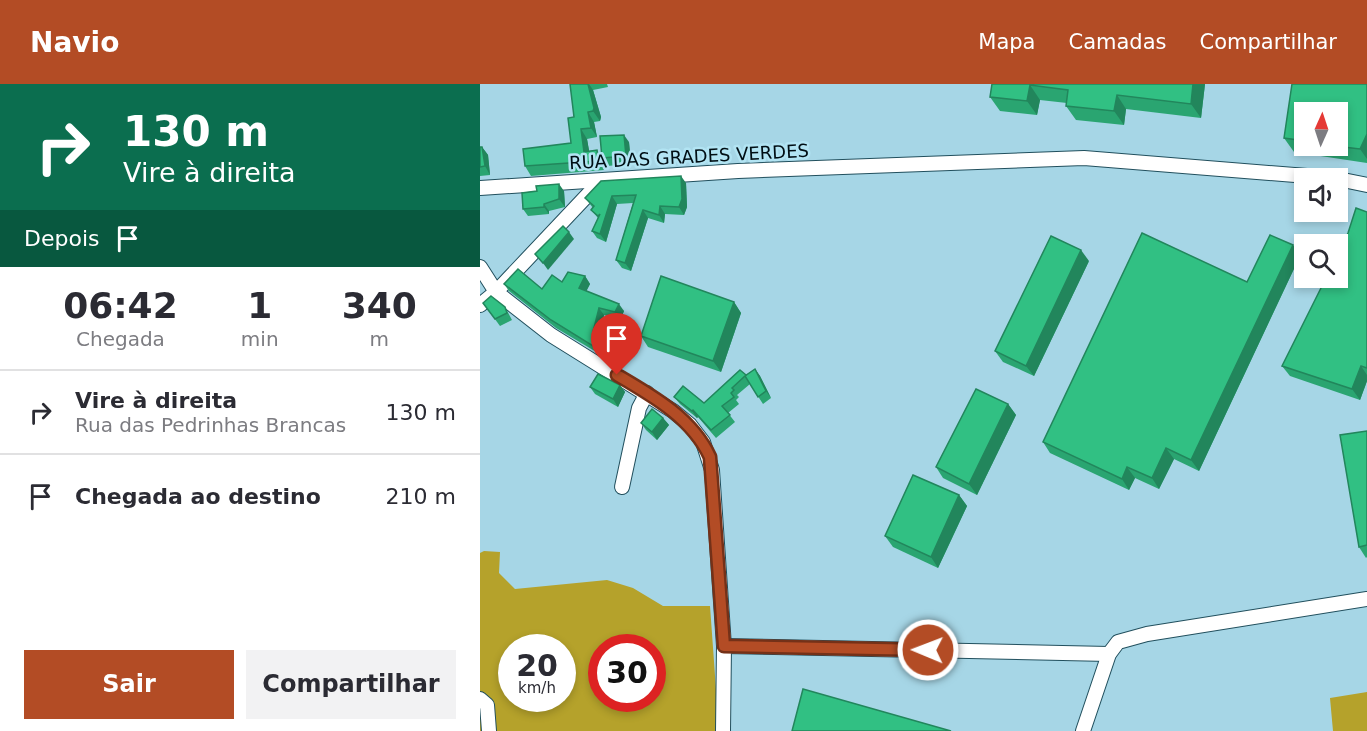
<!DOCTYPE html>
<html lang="pt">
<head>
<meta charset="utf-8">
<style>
	:root { --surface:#fff; --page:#f2f2f3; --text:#2b2b33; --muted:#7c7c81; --line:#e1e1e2; --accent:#b34c25 }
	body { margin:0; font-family:"DejaVu Sans",sans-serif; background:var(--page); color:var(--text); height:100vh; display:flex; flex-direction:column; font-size:22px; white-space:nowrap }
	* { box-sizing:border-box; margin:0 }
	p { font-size:20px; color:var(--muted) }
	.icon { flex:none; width:33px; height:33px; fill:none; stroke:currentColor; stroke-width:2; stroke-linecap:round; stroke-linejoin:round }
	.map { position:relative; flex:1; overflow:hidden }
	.details { display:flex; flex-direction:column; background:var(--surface); width:480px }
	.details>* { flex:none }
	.guide { background:#0b6e4f; color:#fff; overflow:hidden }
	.needle { width:39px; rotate:3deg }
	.tools { position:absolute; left:814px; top:18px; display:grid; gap:12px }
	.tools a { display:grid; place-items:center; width:54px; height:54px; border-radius:0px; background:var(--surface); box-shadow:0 3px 9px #0003; font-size:30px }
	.speed { position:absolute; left:18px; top:550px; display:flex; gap:12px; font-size:30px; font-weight:700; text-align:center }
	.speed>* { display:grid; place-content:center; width:78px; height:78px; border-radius:50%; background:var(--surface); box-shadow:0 3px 9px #0003; line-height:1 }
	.speed small { font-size:15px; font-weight:400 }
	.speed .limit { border:9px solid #d22; background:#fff; color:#111 }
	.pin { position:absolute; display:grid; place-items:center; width:51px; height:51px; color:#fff; margin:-62px -26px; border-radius:50% 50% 50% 0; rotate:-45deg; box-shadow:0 0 6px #0007 }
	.pin .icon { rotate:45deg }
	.me { position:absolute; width:66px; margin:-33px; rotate:271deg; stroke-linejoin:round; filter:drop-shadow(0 0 4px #0008) }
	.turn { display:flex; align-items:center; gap:21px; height:126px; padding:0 24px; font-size:27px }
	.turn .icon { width:78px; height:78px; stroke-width:2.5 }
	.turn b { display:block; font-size:42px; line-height:51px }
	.then { display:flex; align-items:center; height:57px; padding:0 24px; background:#0003; gap:12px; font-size:22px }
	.eta { display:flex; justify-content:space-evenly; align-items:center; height:102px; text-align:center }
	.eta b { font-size:36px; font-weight:700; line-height:42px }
	.primary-button { display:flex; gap:12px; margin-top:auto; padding:12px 24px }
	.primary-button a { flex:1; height:69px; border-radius:0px; background:var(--accent); color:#fff; font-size:24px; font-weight:700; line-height:69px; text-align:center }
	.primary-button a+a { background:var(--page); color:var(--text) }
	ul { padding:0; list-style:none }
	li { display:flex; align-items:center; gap:18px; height:84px; padding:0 24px; border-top:2px solid var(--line) }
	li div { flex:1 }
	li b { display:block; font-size:22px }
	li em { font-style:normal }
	header { display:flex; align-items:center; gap:36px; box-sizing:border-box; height:84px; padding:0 30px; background:var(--accent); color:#fff }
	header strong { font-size:28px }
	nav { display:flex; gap:33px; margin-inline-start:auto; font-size:21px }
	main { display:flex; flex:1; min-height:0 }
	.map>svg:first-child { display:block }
	.green { fill:#b5a22b; fill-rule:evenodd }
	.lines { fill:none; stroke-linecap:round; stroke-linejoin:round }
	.minor-casing { stroke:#214f5d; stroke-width:16 }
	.minor { stroke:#fff; stroke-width:14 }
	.wall { fill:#2aa571; fill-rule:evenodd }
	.shaded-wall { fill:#22865c }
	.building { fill:#31c083; stroke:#22865c; stroke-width:1.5 }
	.route-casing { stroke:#743118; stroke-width:15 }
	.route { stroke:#b34c25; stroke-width:10 }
	.labels { text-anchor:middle; stroke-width:5; stroke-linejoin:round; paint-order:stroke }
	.street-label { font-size:18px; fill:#000e14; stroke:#b2e4f3 }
</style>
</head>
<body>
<header>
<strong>Navio</strong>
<nav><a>Mapa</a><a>Camadas</a><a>Compartilhar</a></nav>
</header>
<main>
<section class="details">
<div class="guide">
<div class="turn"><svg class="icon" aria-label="right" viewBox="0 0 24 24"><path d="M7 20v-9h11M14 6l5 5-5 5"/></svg><div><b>130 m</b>Vire à direita</div></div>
<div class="then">Depois<svg class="icon" aria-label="arrive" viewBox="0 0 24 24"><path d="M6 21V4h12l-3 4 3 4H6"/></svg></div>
</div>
<div class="eta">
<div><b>06:42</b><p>Chegada</p></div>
<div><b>1</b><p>min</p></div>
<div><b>340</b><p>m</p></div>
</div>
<ul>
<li><svg class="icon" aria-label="right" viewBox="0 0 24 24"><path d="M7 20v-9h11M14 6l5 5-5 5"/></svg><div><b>Vire à direita</b><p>Rua das Pedrinhas Brancas</p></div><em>130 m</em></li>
<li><svg class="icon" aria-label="arrive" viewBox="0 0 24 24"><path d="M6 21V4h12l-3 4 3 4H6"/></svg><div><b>Chegada ao destino</b></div><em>210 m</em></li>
</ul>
<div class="primary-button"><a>Sair</a><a>Compartilhar</a></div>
</section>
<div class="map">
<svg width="887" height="647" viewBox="0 0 887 647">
	<rect width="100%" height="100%" fill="#a6d6e6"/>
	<g class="green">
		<path d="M4 467 20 468 19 489 35 505 127 496 153 504 183 522H230L239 647H0V469ZM32 564H82V615H32ZM122 564H172V615H122Z"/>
		<polygon points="887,608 887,647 853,647 850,614"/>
	</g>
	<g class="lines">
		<g class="minor-casing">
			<g id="minor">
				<polyline points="858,95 887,101"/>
				<polyline points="0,104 258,87 604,74 852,94"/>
				<polyline points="0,183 16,208 71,251 193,327 210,341 223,358 232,386 244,562 243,647"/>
				<polyline points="0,221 16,208 117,101"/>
				<polyline points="142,403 159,324 167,309"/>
				<polyline points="244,562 629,570"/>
				<polyline points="0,615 7,621 9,647"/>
				<polyline points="603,647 629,570 638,558 667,550 887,515"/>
			</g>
		</g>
		<use href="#minor" class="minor"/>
	</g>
	<g class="wall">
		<polygon points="90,0 127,0 128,3 113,6 121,33 120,37 114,38 117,53 107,55 109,67 117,66 121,73 149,58 151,80 127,82 123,77 124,86 51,92 45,82 91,59 94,33"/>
		<polygon points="512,0 725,0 721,34 646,25 644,41 596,36 586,22 587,19 560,16 557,31 520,27 510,13"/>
		<path d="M812 0H887V79L814 68 804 54ZM825 28H858V62H825Z"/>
		<polygon points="0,63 2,63 8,71 10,91 0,92"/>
		<polygon points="206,99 207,123 204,131 185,130 184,139 168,134 151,187 142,184 136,176 153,119 137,120 126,158 117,154 112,147 118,134 111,126 113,124 105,114"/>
		<polygon points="84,107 85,123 69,127 69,130 48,132 43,125"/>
		<polygon points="887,128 887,297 880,316 810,292 802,282"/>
		<polygon points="813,161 820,172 719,387 694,375 679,405 655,394 649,406 570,369 563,358 767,198"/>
		<polygon points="609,177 554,292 523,278 515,267"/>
		<polygon points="105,192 110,200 106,207 144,227 140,236 124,231 119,253 123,259 118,269 76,244 29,207 24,200 62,205 82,198"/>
		<polygon points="254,218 261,229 241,288 168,263 161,252"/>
		<polygon points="3,219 25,223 32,236 20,242"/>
		<polygon points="275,285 280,292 291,314 283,320 270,300 257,311 259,313 256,316 259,320 248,329 255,338 236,354 218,333 217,334 200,320 194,313 224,319"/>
		<polygon points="140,301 145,308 138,323 115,310 110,303"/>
		<polygon points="528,320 536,331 497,411 463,394 456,383"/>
		<polygon points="183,334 189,341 177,356 166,346 161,339"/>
		<polygon points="887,347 887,473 886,474 879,463"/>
		<polygon points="479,411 487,422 458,484 413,463 405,452"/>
	</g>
	<g class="shaded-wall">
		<polygon points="108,0 109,0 113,6 121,33 120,37 113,27"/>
		<polygon points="713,0 725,0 721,34 711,20"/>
		<polygon points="550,1 560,16 557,31 547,17"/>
		<polygon points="637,11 646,25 644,41 634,27"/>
		<polygon points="108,28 114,38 117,53 111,44"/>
		<polygon points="101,45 107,55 111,77 104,68"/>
		<polygon points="887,50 887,75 880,65"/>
		<polygon points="144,51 149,58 151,80 146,72"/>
		<polygon points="2,63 8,71 10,91 5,82"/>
		<polygon points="117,66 123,77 124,86 118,77"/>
		<polygon points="201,92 206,99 207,123 204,131 199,123"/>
		<polygon points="79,100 84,107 85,123 79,115"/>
		<polygon points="132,112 137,120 126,158 120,150"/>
		<polygon points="64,120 69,127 69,130 64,123"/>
		<polygon points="180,122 185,130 184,139 179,131"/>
		<polygon points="163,126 168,134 151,187 145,179"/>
		<polygon points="89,148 94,155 68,186 63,179"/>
		<polygon points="813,161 820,172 719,387 711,376"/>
		<polygon points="601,166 609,177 554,292 546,282"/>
		<polygon points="105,192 110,200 104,212 99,204"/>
		<polygon points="254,218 261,229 241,288 233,277"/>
		<polygon points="139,220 144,227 140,236 135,228"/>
		<polygon points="119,224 124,231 119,253 123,259 118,269 113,262 113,248"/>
		<polygon points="881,282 887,291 887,297 880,316 872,305"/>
		<polygon points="275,285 280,292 291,314 286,307"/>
		<polygon points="140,301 145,308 138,323 133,315"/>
		<polygon points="528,320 536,331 497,411 489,400"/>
		<polygon points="213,326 218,333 217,334 212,327"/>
		<polygon points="183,334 189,341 177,356 172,348"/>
		<polygon points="686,364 694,375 679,405 672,394"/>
		<polygon points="647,383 655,394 649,406 642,395"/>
		<polygon points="479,411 487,422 458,484 451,473"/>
	</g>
	<g class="building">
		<polygon points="90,0 108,0 114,24 113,27 108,28 111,44 101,45 104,68 117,66 118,77 45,82 43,65 91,59 88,34 94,33"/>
		<polygon points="512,0 713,0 711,20 637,11 634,27 586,22 588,6 550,1 547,17 510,13"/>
		<polygon points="812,0 887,0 887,50 880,65 855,62 858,62 858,28 825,28 825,57 804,54"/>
		<polygon points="144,51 146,72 122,74 120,52"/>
		<polygon points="0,63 2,63 5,82 0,83"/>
		<polygon points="201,92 202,115 199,123 180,122 179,131 163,126 145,179 136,176 156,111 132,112 120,150 112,147 120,130 118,132 111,126 114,122 105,114 121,97"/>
		<polygon points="79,100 79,115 64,120 64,123 43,125 42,109 57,107 56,102"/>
		<polygon points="876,124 887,128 887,284 881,282 872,305 802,282 846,194 858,194 858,169 868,149"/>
		<polygon points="83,142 89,148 63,179 55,170"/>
		<polygon points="662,149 767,198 790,151 813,161 711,376 686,364 672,394 647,383 642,395 563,358"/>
		<polygon points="571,152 601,166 546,282 515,267"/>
		<polygon points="38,185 62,205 72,191 82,198 88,188 105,192 99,204 139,220 135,228 119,224 113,248 118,252 113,262 71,236 24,200"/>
		<polygon points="181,192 254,218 233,277 161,252"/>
		<polygon points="11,212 25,223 27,229 15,235 3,219"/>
		<polygon points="275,285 286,307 278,313 265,292"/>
		<polygon points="260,286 266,291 252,304 254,306 251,309 254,313 242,322 250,331 231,346 213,326 212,327 194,313 203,302 224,319"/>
		<polygon points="118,290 140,301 133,315 110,303"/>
		<polygon points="496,305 528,320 489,400 456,383"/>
		<polygon points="172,325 183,334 172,348 161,339"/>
		<polygon points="887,347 887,461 879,463 860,351"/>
		<polygon points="433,391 479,411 451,473 405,452"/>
		<polygon points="323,605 471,647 312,647"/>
	</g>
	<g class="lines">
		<g class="route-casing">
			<path id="route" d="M137 291C173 312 212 334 230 373L244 562 448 566"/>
		</g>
		<use href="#route" class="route"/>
	</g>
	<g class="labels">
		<g class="street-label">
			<text transform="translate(209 73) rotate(-3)" y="6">RUA DAS GRADES VERDES</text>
		</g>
	</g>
</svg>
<div class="tools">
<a><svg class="needle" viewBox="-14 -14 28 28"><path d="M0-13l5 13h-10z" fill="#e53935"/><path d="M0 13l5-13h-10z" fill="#7c7c81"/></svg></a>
<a><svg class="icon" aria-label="sound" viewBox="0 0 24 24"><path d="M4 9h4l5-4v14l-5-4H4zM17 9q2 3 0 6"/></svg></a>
<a><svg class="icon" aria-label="search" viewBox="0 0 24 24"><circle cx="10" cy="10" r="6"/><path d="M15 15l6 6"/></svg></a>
</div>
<div class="speed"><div>20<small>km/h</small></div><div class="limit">30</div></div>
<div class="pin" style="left:137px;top:291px;background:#d93025"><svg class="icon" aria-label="arrive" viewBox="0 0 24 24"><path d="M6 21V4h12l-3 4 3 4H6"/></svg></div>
<svg class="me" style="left:448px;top:566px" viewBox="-20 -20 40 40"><circle r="17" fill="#b34c25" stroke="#fff" stroke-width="3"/><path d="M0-11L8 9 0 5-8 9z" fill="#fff"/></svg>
</div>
</main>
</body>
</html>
